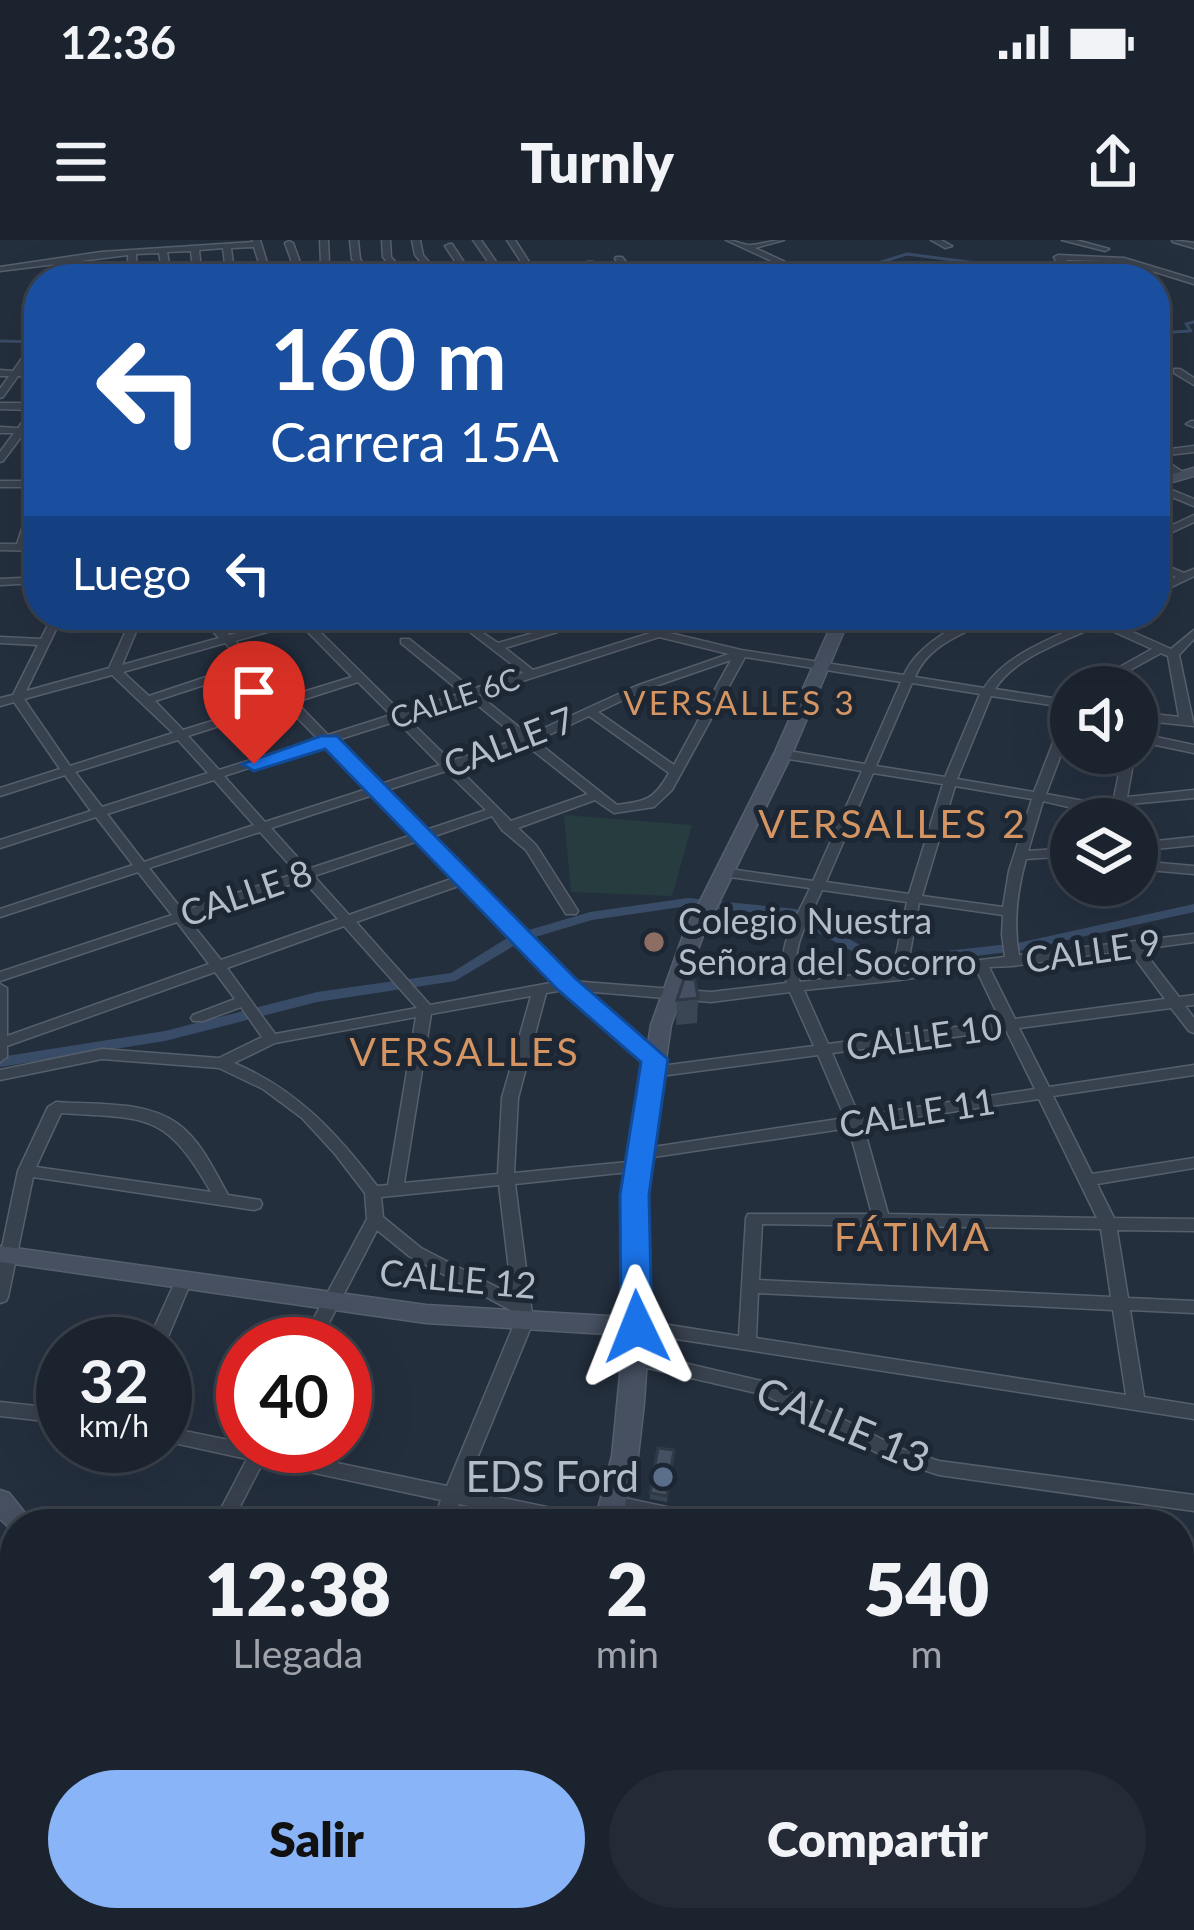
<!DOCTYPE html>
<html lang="es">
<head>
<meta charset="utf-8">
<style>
	:root { --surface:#1b232e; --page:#242b36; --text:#f1f3f6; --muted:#a0a4aa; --line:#39404a; --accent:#8ab4f8 }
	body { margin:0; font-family:Lato,sans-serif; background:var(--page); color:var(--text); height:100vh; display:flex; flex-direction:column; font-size:45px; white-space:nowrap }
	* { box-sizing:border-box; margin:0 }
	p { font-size:39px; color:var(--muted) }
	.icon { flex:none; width:66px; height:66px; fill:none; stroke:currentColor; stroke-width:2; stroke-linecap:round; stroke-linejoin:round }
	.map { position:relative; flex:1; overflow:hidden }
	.drawer { position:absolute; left:0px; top:1269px; width:1194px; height:423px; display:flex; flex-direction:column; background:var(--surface); border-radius:48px 48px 0 0; box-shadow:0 12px 48px #0002,0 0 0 3px var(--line) }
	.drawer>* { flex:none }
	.guide { position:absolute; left:24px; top:24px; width:1146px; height:366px; border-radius:48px; box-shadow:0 12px 48px #0002,0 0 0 3px var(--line); background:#1a4fa0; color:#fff; overflow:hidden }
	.tools { position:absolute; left:1050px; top:426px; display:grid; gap:24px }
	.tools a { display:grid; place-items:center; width:108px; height:108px; border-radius:50%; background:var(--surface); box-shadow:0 12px 48px #0002,0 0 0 3px var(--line); font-size:60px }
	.speed { position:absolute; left:36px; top:1077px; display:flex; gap:24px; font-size:60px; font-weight:700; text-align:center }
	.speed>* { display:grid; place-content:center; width:156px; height:156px; border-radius:50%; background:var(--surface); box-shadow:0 12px 48px #0002,0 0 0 3px var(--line); line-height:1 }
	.speed small { font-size:30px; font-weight:400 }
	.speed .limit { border:18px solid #d22; background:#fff; color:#111 }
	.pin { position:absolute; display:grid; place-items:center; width:102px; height:102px; color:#fff; margin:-123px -51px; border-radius:50% 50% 50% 0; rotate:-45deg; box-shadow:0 0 12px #0007 }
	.pin .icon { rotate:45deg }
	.me { position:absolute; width:132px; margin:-66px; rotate:358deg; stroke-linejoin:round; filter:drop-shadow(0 0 9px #0008) }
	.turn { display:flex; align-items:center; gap:42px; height:252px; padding:0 48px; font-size:54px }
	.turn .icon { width:156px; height:156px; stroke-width:2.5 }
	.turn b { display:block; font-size:84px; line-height:102px }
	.then { display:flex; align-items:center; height:114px; padding:0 48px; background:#0003; gap:24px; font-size:45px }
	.eta { display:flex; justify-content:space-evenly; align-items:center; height:204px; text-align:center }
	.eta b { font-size:72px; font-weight:800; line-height:84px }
	.action { display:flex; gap:24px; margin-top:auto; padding:24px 48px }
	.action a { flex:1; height:138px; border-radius:72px; background:var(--accent); color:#111; font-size:48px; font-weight:800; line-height:138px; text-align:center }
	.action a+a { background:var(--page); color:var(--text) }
	.status { display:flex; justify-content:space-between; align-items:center; height:84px; padding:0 60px; background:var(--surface); direction:ltr }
	.status svg { height:33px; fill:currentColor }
	header { display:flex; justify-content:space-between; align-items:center; height:156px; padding:0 48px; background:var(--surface); font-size:54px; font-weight:800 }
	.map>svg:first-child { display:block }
	.green { fill:#263c3f }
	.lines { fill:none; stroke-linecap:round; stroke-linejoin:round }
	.stream { stroke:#394c67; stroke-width:3 }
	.canal { fill:#394c67; fill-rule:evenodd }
	.street-casing { stroke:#565f6c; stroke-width:3 }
	.secondary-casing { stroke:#565f6c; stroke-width:3 }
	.street { fill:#38414e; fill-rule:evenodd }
	.secondary { fill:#465061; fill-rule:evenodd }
	.wall { fill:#3b4654 }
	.building { fill:#455162; stroke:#303945; stroke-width:3 }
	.route { fill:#1a73e8; stroke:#114b97; stroke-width:3 }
	.education-dot { fill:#8d6e63; stroke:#1d2633; stroke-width:4.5 }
	.service-dot { fill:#5c6f8a; stroke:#1d2633; stroke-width:4.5 }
	.labels { text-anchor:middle; stroke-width:10; stroke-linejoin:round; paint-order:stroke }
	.far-street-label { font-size:30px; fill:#b4bcc9; stroke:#1d2633 }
	.far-neighbourhood-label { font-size:33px; letter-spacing:3px; fill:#d59563; stroke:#1d2633 }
	.street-label { font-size:36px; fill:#b4bcc9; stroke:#1d2633 }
	.poi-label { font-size:36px; fill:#b4bcc9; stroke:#1d2633; text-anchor:start }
	.neighbourhood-label { font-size:39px; letter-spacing:3px; fill:#d59563; stroke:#1d2633 }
	.near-street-label { font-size:42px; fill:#b4bcc9; stroke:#1d2633 }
	.near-poi-label { font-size:42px; fill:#b4bcc9; stroke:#1d2633; text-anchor:end }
</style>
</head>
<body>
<div class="status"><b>12:36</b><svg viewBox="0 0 49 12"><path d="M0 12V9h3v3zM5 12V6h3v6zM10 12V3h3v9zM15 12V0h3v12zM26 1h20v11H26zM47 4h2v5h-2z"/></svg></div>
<header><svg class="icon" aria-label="menu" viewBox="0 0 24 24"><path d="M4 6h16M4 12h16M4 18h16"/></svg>Turnly<svg class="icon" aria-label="share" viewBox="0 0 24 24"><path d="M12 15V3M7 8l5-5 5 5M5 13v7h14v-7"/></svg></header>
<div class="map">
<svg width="1194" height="1690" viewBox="0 0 1194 1690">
	<rect width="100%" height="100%" fill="#242f3e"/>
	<polygon class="green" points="564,575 692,585 672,656 571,652"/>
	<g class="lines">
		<g class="stream">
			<polyline points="826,39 907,14 1022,29 1043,39"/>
			<polyline points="1155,93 1191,91 1186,84 1194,82"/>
			<polyline points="0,101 39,102"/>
		</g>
		<polygon class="canal" points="688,658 796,669 883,718 1018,703 1194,664 1194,672 1018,711 881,727 788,676 688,666 592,680 522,701 455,741 317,762 165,801 0,827 0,817 165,791 317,752 451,733 512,695 590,672"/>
		<g class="street-casing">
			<g id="street">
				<polygon points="252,0 260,0 272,39 264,39 254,7 231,8 235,39 227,39 223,8 199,10 202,39 194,39 191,11 167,12 172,39 164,39 159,13 136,14 137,39 129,39 128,15 0,31 0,27 101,12 253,2"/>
				<polygon points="320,0 328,0 329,23 340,39 332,39 321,23"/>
				<polygon points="350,0 358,0 360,19 374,39 366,39 352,19"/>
				<polygon points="382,0 390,0 391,17 410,39 402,39 383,17"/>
				<polygon points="412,0 420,0 423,15 443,39 435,39 415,15"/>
				<polygon points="473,0 481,0 508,39 500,39"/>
				<polygon points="507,0 515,0 540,39 532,39"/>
				<path d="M726 0C735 0 742 5 750 5 761 5 772 0 784 0L755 8 822 39H811Z"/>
				<polygon points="931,0 941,0 952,6 945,8"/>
				<polygon points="1062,0 1076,0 1109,9 1105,11"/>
				<polygon points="1172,0 1194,3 1194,8 1173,2"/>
				<polygon points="289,1 293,3 306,39 298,39 285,3"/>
				<polygon points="449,4 452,4 475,39 467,39 445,6"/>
				<polygon points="1058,15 1124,18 1194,39 1194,44 1123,22 1110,22 1141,39 1131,39 1101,21 1066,20 1101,39 1091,39 1056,21 1054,17"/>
				<polygon points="616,17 622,17 639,39 631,39 615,19"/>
				<polygon points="587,22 593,22 607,39 599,39 586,24"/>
				<polygon points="557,24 563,24 573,39 565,39"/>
				<polygon points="35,103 39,106 22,131 39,131 39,137 18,136 3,157 0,158 0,149 9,136 0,136 0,130 13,131 32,104"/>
				<polygon points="1174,129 1180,129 1194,138 1194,145 1174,133"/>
				<polygon points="0,163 39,163 39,172 28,188 39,188 39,194 24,193 3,221 0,222 0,212 14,193 0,193 0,187 18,188 32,170 0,169"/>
				<polygon points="1191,181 1194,181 1194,187 1186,184"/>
				<polygon points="1194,206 1194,212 1159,216 1184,233 1184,237 1178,237 1155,222 1155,211"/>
				<rect x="0" y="241" width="39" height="6"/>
				<polygon points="1155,243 1194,259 1194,266 1155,250"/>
				<polygon points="39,250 39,268 27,305 39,305 39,311 0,310 0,304 17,304 34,253"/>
				<polygon points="1194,275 1194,282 1155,300 1155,293"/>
				<polygon points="1155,321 1184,333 1194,329 1194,336 1155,355 1155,348 1176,337 1155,328"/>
				<polygon points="39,337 39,343 0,345 0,339"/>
				<path d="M53 375H63L26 451 109 428 133 375H143L122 425 219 398 208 386 210 375H220V385L229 395 293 378 292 375H320L308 380 401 472 462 453 401 403V399H409L472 449 523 433 470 392 468 390 474 387 498 403 596 375H613L505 408 533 430 650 393 617 375H631L660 389 704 376 708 377V381L670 393 741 410 904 435C917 405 965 375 997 375 968 394 930 401 915 437L984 448C1007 413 1053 398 1090 381L1080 375 1099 377 1116 375 1108 381 1171 409 1194 390V399L1179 415 1194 486 1137 480V472L1179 477 1168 416 1161 413 1099 447H1084L1152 409 1099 385C1064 402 1016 416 995 449L1071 461V488L1046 554 1084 561 1114 558 1123 513H1135L1127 557 1194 550V558L1077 569 1043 561 1028 611 1071 608V616L1026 619C1017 651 1013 682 1019 715L1194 694V702L1142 709 1179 757 1194 755V765L1185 766 1194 778V793L1189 791 1171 768 1019 788 1049 847 1194 825V835L1053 856 1092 934 1194 918V928L1097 944 1114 978 1194 979V991L1117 990 1128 1058 1194 1061V1073L1130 1070 1144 1157 1194 1165V1179L631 1092 628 1087 631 1082 637 1080 739 1096 746 978 748 974H872L849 888 640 919 632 914 640 909 845 878 818 815 653 837 646 832 653 827 814 806 790 752 711 762 583 751 660 816 662 819 660 822H650L564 750 546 753 518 858 514 933 638 921 646 926 638 931 515 944 533 1082 464 1250 590 1276 597 1278 599 1284H553L459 1264 450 1284H432L441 1260 263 1222 231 1284H213L247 1219 165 1201V1187L243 1203V1206H271L270 1209 447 1246 515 1082 514 1072 409 1016 377 990 318 1104H300L367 979 365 953 335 914 302 878 263 849 219 828 102 819 0 840V830L102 809 219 818 262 797 241 767 203 781H193L191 778 193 775 235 759 215 732 7 806V817L0 822V744L7 748V796L209 724 177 682 0 741V732L172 675 138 632 0 677V669L133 625 96 577 0 608V600L91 571 65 535 0 556V548L60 529 14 462 0 466V458L13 455 38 405 0 403V397L41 399ZM299 383 352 437 290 456 235 401ZM659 397 729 414 636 446 529 495 479 455ZM225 403 245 424 149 456 123 432ZM745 417 901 442 865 524 783 510 777 514 783 518 862 531 813 641 723 628 716 632 723 636 810 648C797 678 773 711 787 743L711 752 571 741 429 598 492 576 502 590 526 610 566 674H576L578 671 536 605 518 588 595 560 614 573 654 567 672 550ZM731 420 674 525 598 472 644 450ZM250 430 280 460 183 490 155 461ZM112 435 173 493 70 526 24 459ZM358 442 391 475 328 495 296 462ZM912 443 980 454 945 537 876 526ZM991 456 1071 468 1065 472 1034 552 957 539ZM469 458 519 499 451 521 407 478ZM285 465 318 499 219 530 188 496ZM589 476 669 533C654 560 646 561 617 565L536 501ZM397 481 440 525 378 545 334 501ZM178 500 208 533 102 567 75 532ZM324 504 367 549 265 582 224 536ZM526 505 588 554 511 581 457 527ZM446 531 486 570 423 591 384 551ZM873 533 943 544 909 654 826 642ZM214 540 254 585 144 622 107 574ZM955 546 1032 559 1009 631 1003 667 922 656ZM373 555 412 595 308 629 271 588ZM260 592 297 633 183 671 149 628ZM418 601 454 638 349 675 314 636ZM303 640 338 679 221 720 188 679ZM461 645 556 742 430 765 356 682ZM822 650 907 662 893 730 800 742C787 711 810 678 822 650ZM919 663 1003 675 1002 695 1005 717 907 729ZM344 686 417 768 275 794 227 728ZM1129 710 1165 759 1015 779 989 727 1013 726ZM976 729 1001 781 828 804 804 750 899 740ZM531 756 502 858 498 934 404 943 431 774ZM416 777 388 945 377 946C337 893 296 849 234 823L275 803ZM1006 790 1035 849 859 876 832 813ZM1039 859 1097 978 888 974 863 885ZM499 945 512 1055 421 1008 383 977 381 957ZM762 984 1101 989 1111 1057 759 1040ZM758 1053 1113 1070 1126 1155 756 1098Z"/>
				<polygon points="1137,493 1194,505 1194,513 1137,501"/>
				<polygon points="1194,597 1194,605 1137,611 1137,603"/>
				<polygon points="1137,621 1194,626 1194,634 1137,629"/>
				<path d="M56 862C94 865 146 860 178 884 201 901 214 930 228 955L260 960 262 964 260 968 254 970 33 937 8 1057 6 1061 0 1063V1017L18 931 48 867ZM61 873C147 879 165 871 211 952L36 927Z"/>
				<polygon points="182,1038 188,1040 190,1044 165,1104 147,1104 174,1044 176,1040"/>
				<polygon points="636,1112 775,1144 899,1208 939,1221 1194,1255 1194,1271 939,1235 887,1218 765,1155 630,1124 627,1119 630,1114"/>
				<polygon points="0,1162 63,1169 63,1183 0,1176"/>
				<polygon points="615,1256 709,1276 716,1278 718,1284 672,1284 615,1272 608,1269 606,1264 608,1259"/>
				<polygon points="1179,1367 1194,1369 1194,1387 1179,1385"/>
				<polygon points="0,1542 15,1545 15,1565 0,1562"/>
				<polygon points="1179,1590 1194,1593 1194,1613 1179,1610"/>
				<polygon points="118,1677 140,1677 137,1690 115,1690"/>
				<polygon points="229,1677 251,1677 253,1690 231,1690"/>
				<polygon points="883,1677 953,1677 972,1682 975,1690 905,1690 886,1685"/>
			</g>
		</g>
		<g class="secondary-casing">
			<g id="secondary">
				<polygon points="1194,228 1194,236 1155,247 1155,239"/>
				<polygon points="841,375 857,375 844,391 792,514 704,693 671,785 646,955 649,1087 644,1163 638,1216 620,1284 594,1284 612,1216 624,1095 426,1083 0,1022 0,1006 426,1065 625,1077 624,955 651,785 684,693 774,514 829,390"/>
				<polygon points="0,1250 9,1253 34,1284 15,1284 15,1293 0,1279"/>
				<polygon points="15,1562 15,1619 11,1629 0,1634 0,1576 4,1566"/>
				<polygon points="469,1677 554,1677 547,1690 479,1690 474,1688"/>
			</g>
		</g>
		<use href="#street" class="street"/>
		<use href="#secondary" class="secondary"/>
	</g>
	<g class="wall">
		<polygon points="698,758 697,783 676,785 677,760"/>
		<polygon points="674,1216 667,1262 650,1259 650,1253"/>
	</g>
	<g class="building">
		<polygon points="684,739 695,740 698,758 677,760"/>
		<polygon points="658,1208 674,1210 667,1256 650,1253"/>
	</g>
	<polygon class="route" points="321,496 337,496 576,739 668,819 649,955 652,1087 648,1095 626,1095 621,1087 620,955 641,822 558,750 325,509 254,531 242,524"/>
	<circle class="education-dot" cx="654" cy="702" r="12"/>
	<circle class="service-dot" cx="663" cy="1237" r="12"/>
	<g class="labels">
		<g class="far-street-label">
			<text transform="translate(455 459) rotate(-18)" y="10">CALLE 6C</text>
		</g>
		<g class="far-neighbourhood-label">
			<text x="740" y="475">VERSALLES 3</text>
		</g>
		<g class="street-label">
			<text transform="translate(509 502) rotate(-21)" y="13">CALLE 7</text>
			<text transform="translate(246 653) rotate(-19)" y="13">CALLE 8</text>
			<text transform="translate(1093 711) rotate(-8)" y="13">CALLE 9</text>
			<text transform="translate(924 797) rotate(-8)" y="13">CALLE 10</text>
			<text transform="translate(917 873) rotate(-9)" y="13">CALLE 11</text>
			<text transform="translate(458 1039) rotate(5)" y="13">CALLE 12</text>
		</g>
		<g class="poi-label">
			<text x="678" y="694">Colegio Nuestra<tspan x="678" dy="41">Señora del Socorro</tspan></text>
		</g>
		<g class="neighbourhood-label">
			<text x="893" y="598">VERSALLES 2</text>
			<text x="465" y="826">VERSALLES</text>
			<text x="913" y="1011">FÁTIMA</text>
		</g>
		<g class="near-street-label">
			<text transform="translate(843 1185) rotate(23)" y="15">CALLE 13</text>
		</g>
		<g class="near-poi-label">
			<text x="639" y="1252">EDS Ford</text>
		</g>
	</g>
</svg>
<div class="tools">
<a><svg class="icon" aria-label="sound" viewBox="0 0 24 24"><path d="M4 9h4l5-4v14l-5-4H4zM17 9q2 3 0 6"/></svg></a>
<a><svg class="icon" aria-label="layers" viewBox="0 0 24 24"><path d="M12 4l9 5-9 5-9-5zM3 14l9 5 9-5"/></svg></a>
</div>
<div class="speed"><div>32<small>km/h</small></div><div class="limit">40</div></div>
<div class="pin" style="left:254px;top:524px;background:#d93025"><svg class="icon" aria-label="arrive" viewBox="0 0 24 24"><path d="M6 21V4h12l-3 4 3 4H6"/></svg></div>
<svg class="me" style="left:637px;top:1087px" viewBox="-20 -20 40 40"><path d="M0-17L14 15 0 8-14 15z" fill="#1a73e8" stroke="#fff" stroke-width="4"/></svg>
<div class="guide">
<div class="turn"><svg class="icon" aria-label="left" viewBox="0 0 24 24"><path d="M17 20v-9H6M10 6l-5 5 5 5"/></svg><div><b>160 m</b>Carrera 15A</div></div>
<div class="then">Luego<svg class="icon" aria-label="left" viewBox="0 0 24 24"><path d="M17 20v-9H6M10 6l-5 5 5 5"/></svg></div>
</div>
<section class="drawer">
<div class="eta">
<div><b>12:38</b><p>Llegada</p></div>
<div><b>2</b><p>min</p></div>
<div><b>540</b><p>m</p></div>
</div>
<div class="action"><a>Salir</a><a>Compartir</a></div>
</section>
</div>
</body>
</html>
